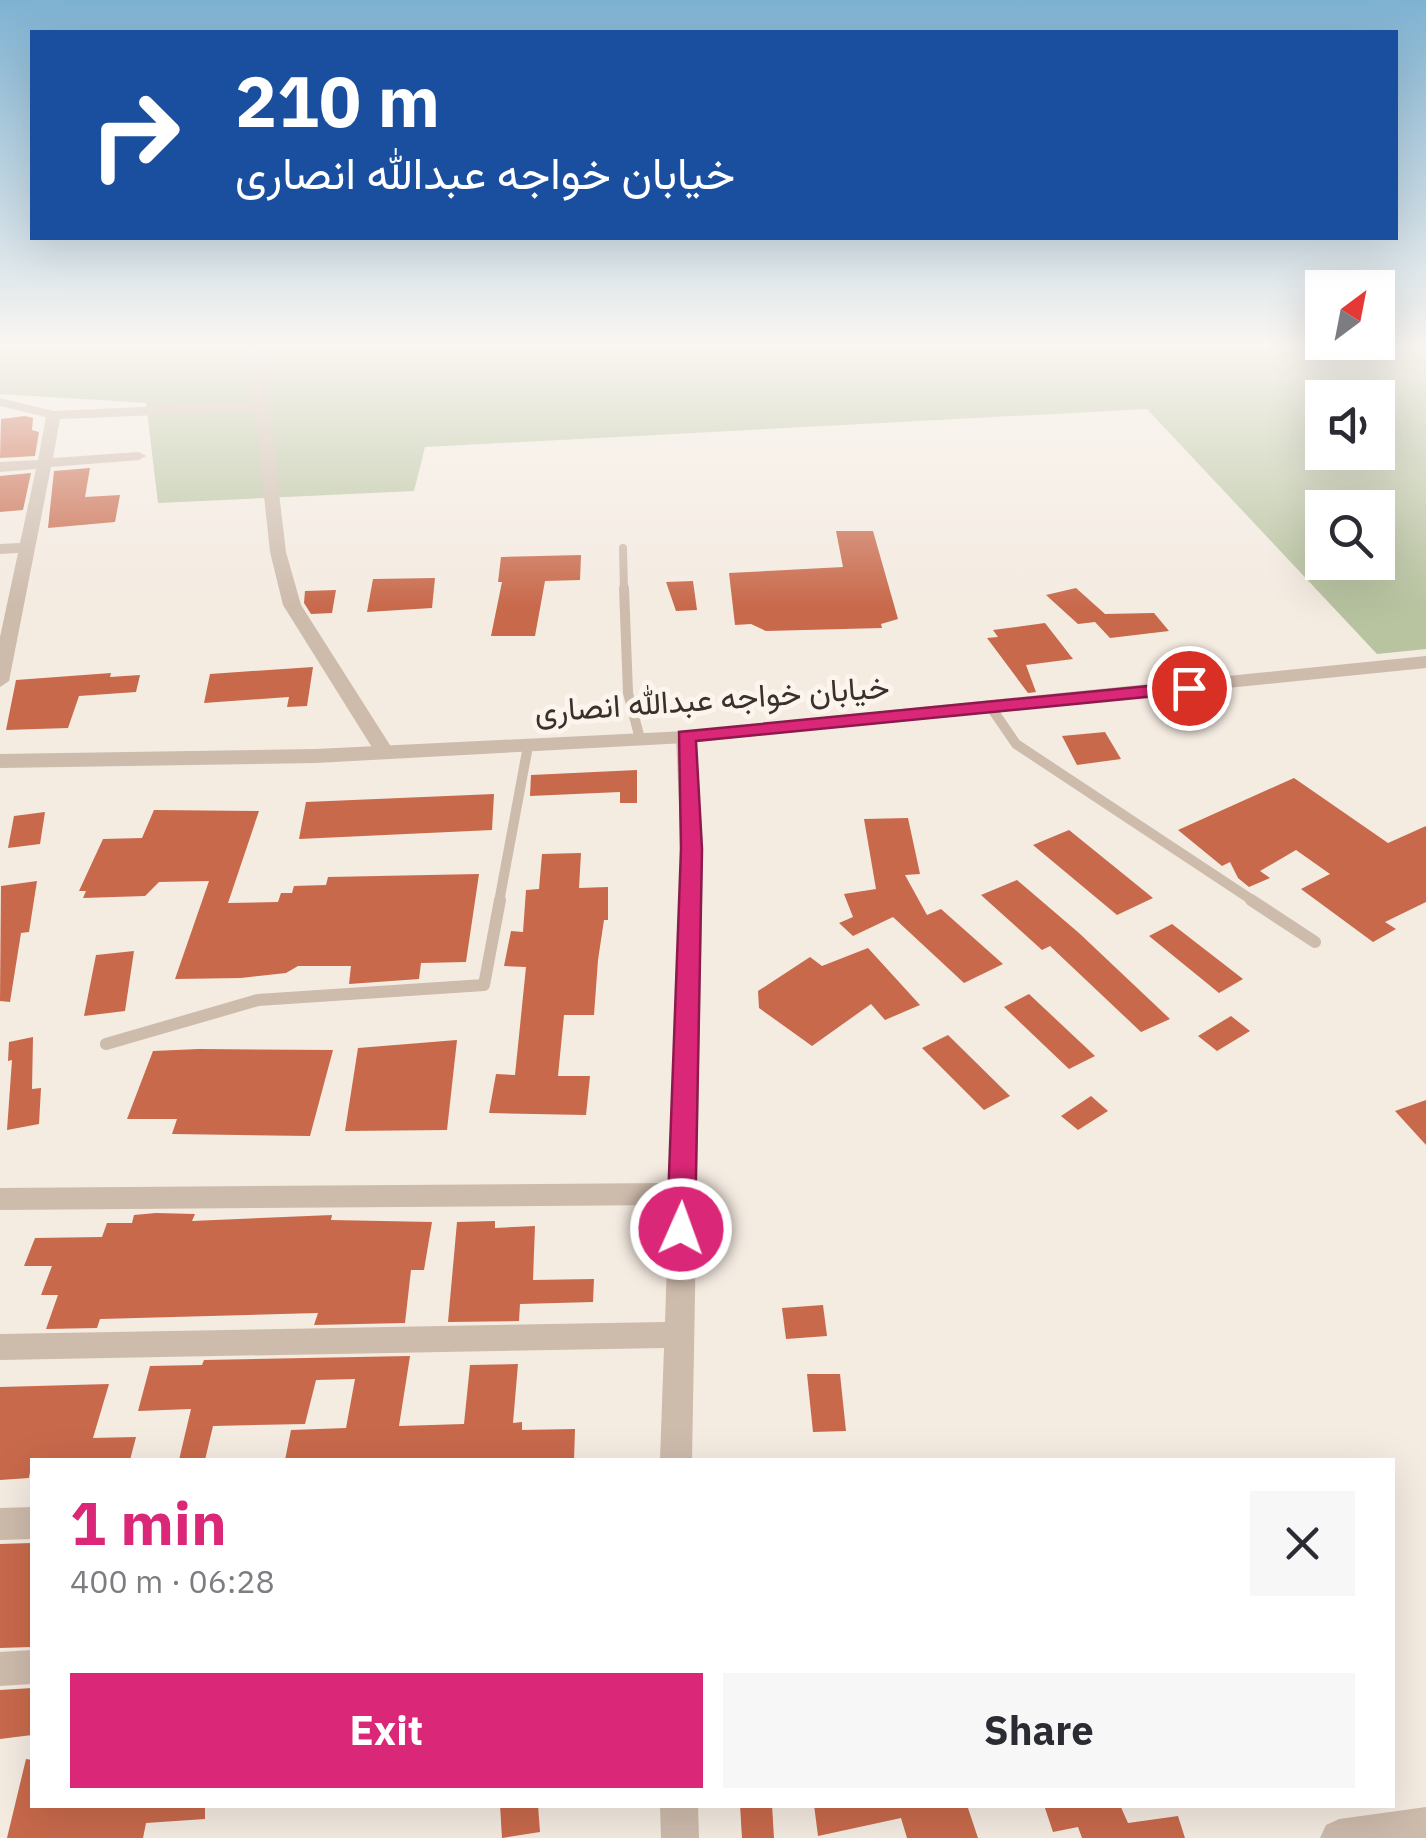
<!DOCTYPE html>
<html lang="en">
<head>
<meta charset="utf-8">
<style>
	:root { --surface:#fff; --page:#f7f7f7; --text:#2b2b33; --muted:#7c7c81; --accent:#db2777 }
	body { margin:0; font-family:"IBM Plex Sans",Vazirmatn,sans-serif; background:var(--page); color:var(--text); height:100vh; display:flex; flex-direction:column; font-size:38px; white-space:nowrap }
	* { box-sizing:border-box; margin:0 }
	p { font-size:32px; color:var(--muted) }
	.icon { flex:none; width:55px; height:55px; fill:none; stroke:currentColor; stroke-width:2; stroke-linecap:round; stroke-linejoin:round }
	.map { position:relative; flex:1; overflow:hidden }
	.sheet { position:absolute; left:30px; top:1458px; width:1365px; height:350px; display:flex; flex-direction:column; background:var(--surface); border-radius:0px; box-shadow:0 10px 40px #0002 }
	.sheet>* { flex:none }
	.top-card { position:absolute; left:30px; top:30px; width:1368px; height:210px; border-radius:0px; box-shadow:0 10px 40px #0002; background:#1a4fa0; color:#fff; overflow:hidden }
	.needle { width:65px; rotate:32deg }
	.tools { position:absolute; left:1305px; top:270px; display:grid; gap:20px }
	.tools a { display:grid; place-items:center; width:90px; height:90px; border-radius:0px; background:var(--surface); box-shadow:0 10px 40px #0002; font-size:50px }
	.pin { position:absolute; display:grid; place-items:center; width:85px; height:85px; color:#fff; margin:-42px; border:5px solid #fff; border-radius:50%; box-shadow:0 2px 10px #0007 }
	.me { position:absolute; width:110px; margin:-55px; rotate:2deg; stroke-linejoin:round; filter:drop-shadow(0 0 8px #0008) }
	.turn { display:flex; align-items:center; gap:35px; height:210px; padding:0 40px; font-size:45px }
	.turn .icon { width:130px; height:130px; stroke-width:2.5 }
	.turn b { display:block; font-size:70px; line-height:85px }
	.round { display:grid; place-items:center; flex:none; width:105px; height:105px; border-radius:0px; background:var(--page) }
	.head { display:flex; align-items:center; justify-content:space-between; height:170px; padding:0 40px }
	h1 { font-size:60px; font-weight:700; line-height:75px; color:var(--accent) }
	.button { display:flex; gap:20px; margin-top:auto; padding:20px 40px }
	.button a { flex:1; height:115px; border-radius:0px; background:var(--accent); color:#fff; font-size:40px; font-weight:700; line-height:115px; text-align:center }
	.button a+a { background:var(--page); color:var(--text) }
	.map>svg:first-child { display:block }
	.green { fill:#b8c4a0; fill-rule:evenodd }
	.building { fill:#c8694b }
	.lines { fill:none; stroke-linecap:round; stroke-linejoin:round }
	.service-far2 { stroke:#cdbbac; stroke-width:8 }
	.service-far1 { stroke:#cdbbac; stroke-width:10 }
	.service { stroke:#cdbbac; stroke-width:12 }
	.minor { fill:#cdbbac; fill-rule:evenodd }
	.tertiary { fill:#cdbbac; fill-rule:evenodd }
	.route { fill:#db2777; stroke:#8e194d; stroke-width:2.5 }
	.labels { text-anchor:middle; stroke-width:10; stroke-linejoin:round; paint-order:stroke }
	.street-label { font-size:32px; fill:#3b302b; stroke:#fbf5ee }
</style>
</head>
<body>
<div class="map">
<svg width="1426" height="1838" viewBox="0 0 1426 1838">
	<rect width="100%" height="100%" fill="#f4ebe1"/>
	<path class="green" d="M0 349H1426V649L1377 654 1147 409 425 447 414 491 158 503 146 403 0 394ZM1322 398H1378V452H1322ZM1322 508H1378V562H1322Z"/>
	<g class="building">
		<polygon points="25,416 33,418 32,430 39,432 35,456 0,458 1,419"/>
		<polygon points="90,468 85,497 120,495 115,522 48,528 54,471"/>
		<polygon points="31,473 23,510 0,512 0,476"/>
		<polygon points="836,531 873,531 898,619 881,624 882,628 766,631 751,624 735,625 729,573 843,567"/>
		<polygon points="581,555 580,580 545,581 535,636 491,636 502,582 498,582 501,557"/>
		<polygon points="435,578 432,608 367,612 373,579"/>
		<polygon points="693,581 697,610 676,611 666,582"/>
		<polygon points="1076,588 1105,614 1154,613 1169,631 1110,638 1095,622 1078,624 1046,595"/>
		<polygon points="336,590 332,613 311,614 304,603 305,591"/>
		<polygon points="1045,623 1073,659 1026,665 1036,692 1028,693 987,638 998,637 993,630"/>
		<polygon points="313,667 307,706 287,707 289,697 204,703 210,674"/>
		<polygon points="111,673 110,677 140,675 136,692 79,696 68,728 6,730 16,680"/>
		<polygon points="1105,732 1121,759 1077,765 1062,736"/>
		<polygon points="637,770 637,803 620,803 620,792 530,796 531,775"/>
		<polygon points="1294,778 1388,843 1426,826 1426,902 1385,922 1396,929 1373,942 1301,889 1330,874 1296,850 1260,871 1270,878 1249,887 1238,878 1230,862 1222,866 1178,830"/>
		<polygon points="494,794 492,830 299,839 306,802"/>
		<polygon points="154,810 259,811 228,903 278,902 281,893 292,893 294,886 326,885 328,877 479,874 466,962 421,963 419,979 349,984 351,966 298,966 286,973 241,978 175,979 209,881 159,882 145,896 83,898 86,891 79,891 103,839 142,838"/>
		<polygon points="45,812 40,844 8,848 14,816"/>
		<polygon points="908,818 920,874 905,875 927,915 941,909 1003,964 964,983 893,917 853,936 839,923 853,917 844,894 876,889 864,819"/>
		<polygon points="1069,830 1153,898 1117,915 1033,845"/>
		<polygon points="581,853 579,888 608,887 608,920 604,920 598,960 594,1015 564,1015 558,1076 590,1076 586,1115 489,1113 496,1074 515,1075 526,967 504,966 511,931 523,932 526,890 539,889 542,854"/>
		<polygon points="1017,880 1079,933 1170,1019 1141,1032 1050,946 1042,950 981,895"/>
		<polygon points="37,881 29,932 21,933 10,1002 0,1001 1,886"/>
		<polygon points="1172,924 1243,979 1219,993 1149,936"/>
		<polygon points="868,948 920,1005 885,1020 871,1004 812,1046 759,1008 758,991 810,957 822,966"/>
		<polygon points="134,951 125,1011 84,1016 96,955"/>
		<polygon points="1029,994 1095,1056 1069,1069 1004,1007"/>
		<polygon points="1231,1016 1250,1031 1217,1051 1198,1036"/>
		<polygon points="948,1035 1010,1096 984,1110 922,1048"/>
		<polygon points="33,1037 32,1089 41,1088 39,1124 7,1130 12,1060 8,1061 9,1042"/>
		<polygon points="457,1040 447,1130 345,1131 358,1048"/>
		<polygon points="199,1049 333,1050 310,1136 172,1134 177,1119 127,1119 153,1051"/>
		<polygon points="1091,1096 1108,1111 1078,1130 1061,1116"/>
		<polygon points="1426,1100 1426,1145 1395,1111"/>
		<polygon points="156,1213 195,1214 192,1221 332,1215 331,1220 432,1222 424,1270 411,1270 405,1323 314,1325 318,1313 100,1319 97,1328 46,1329 58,1295 41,1295 52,1266 24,1266 35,1238 102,1237 107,1223 132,1223 134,1215"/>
		<polygon points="495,1221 495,1228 535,1226 533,1280 594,1279 593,1302 520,1304 519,1321 448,1322 457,1222"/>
		<polygon points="823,1305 827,1336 786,1339 782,1308"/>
		<polygon points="410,1356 399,1426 464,1424 470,1365 518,1364 513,1423 522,1422 522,1430 575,1429 574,1460 285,1460 291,1430 346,1428 355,1379 316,1380 305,1424 213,1426 205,1460 179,1460 191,1409 138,1411 150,1366 202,1365 204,1360"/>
		<polygon points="807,1374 840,1374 846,1431 813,1432"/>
		<polygon points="109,1384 93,1438 136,1437 130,1460 32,1460 29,1478 0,1480 0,1387"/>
		<polygon points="32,1543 32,1647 0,1648 0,1544"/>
		<polygon points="32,1688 32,1735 0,1739 0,1690"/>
		<polygon points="26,1759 32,1760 32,1805 205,1805 205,1819 146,1823 143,1838 7,1838"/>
		<polygon points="500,1805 538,1805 540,1832 502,1838"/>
		<polygon points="740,1805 772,1805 774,1838 742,1838"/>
		<polygon points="814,1805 967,1805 978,1838 907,1838 901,1818 818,1836"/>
		<polygon points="1044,1805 1120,1805 1128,1823 1178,1816 1185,1838 1082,1838 1078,1827 1053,1832"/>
	</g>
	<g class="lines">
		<polyline class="service-far2" points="623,548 624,590"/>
		<g class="service-far1">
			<polyline points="624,588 628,693 640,739"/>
			<polyline points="992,709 1016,744 1255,902"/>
			<polyline points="499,902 528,746"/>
		</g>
		<g class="service">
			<polyline points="1251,900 1315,942"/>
			<polyline points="106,1044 258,1000 484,985 500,900"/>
		</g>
		<g class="minor">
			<polygon points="248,349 262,349 286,552 301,605 395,753 392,757 378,757 283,605 270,552 255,411 60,419 53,458 139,452 146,456 139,460 51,467 9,681 0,687 0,637 18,553 0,554 0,544 20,543 36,469 0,472 0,462 38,460 46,417 0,406 0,398 54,411 254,402"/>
			<polygon points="686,731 696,737 703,849 692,1460 660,1460 664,1348 0,1360 0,1334 665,1322 669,1205 0,1210 0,1188 670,1183 681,849 676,737"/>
			<polygon points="32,1507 32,1539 0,1540 0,1508"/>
			<polygon points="32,1650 32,1684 0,1686 0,1652"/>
			<polygon points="660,1805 698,1805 699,1838 661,1838"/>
			<polygon points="1426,1807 1426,1838 1320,1838 1326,1825 1339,1819"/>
		</g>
		<polygon class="tertiary" points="1426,656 1426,668 686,743 316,763 0,768 0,754 316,749 686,731"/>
	</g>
	<linearGradient id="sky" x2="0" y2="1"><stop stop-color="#7eb2d2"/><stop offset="0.57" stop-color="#faf6f2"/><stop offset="1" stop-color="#faf6f2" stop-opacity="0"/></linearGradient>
	<rect width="1426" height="607" fill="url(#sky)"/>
	<polygon class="route" points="1189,682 1196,683 1196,692 696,741 702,849 695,1229 691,1238 671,1238 667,1229 681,849 679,732"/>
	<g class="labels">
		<g class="street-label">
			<text transform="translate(712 699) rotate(-4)" y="11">خیابان خواجه عبدالله انصاری</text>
		</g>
	</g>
</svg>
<div class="tools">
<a><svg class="needle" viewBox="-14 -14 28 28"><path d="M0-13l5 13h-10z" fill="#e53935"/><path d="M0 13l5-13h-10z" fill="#7c7c81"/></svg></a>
<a><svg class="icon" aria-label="sound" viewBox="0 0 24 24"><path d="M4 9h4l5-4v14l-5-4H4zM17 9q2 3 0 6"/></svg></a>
<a><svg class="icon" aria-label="search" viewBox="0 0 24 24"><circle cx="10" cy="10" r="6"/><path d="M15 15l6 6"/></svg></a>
</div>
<div class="pin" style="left:1189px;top:688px;background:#d93025"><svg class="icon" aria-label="arrive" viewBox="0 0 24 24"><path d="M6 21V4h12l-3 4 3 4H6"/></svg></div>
<svg class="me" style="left:681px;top:1229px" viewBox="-20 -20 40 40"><circle r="17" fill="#db2777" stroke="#fff" stroke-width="3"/><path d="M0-11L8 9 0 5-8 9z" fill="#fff"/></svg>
<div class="top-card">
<div class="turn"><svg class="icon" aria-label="right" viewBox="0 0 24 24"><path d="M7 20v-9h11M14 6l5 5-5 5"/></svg><div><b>210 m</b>خیابان خواجه عبدالله انصاری</div></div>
</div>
<section class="sheet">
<div class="head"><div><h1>1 min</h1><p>400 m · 06:28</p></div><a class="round"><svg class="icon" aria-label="close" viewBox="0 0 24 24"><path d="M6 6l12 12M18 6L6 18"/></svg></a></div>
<div class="button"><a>Exit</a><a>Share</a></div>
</section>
</div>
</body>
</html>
